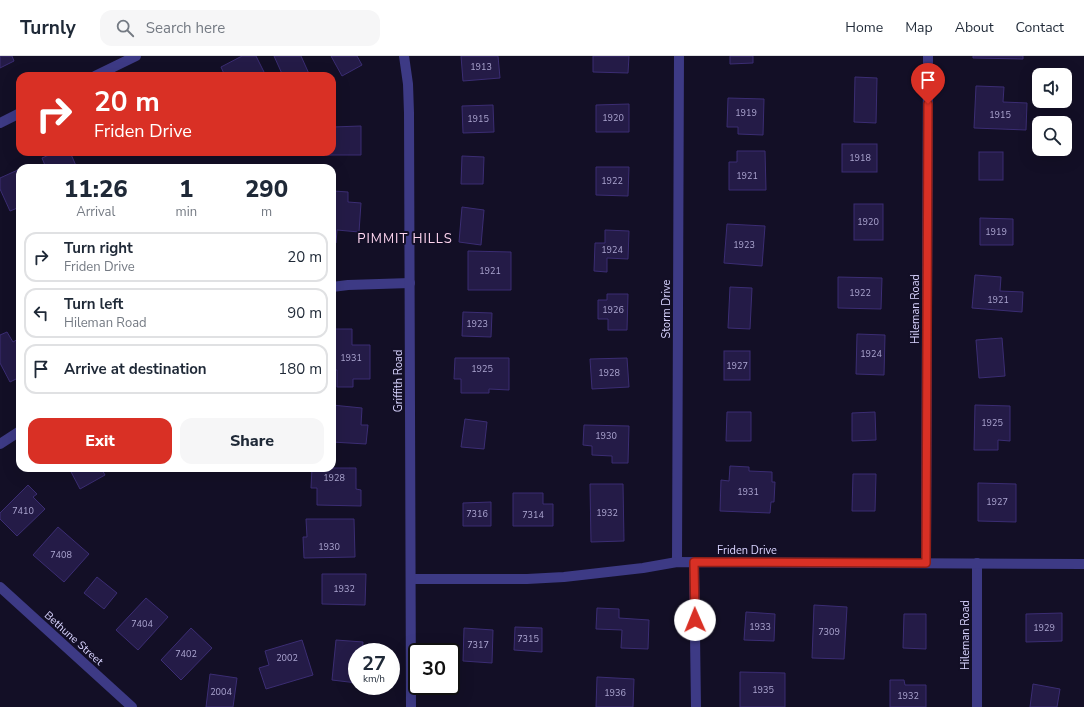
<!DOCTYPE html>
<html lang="en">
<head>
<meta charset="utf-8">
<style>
	:root { --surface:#fff; --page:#f6f6f7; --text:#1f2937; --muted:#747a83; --line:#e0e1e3; --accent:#d93025 }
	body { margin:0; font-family:"Nunito Sans",sans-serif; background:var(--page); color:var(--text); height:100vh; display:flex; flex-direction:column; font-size:15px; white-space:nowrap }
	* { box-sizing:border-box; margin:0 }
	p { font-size:13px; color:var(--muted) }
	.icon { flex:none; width:22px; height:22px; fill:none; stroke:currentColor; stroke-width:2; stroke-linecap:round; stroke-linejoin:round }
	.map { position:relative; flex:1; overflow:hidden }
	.panel { position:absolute; left:16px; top:108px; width:320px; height:308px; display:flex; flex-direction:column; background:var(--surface); border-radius:12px; box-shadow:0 4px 16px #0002 }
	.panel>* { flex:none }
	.hud { position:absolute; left:16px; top:16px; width:320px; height:84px; border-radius:12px; box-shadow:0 4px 16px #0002; background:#d93025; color:#fff; overflow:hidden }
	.buttons { position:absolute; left:1032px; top:12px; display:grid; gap:8px }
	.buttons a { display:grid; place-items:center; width:40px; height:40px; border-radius:8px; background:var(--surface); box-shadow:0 4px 16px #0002; font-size:20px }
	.speed { position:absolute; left:348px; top:587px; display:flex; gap:8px; font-size:20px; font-weight:700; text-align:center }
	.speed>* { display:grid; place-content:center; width:52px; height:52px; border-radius:50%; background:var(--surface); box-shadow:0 4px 16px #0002; line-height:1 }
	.speed small { font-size:10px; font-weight:400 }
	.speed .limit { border:2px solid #111; border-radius:6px; background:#fff; color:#111 }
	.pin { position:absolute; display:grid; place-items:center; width:34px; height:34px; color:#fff; margin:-41px -17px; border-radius:50% 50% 50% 0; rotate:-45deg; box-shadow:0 0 4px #0007 }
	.pin .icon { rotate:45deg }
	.me { position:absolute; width:44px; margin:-22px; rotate:359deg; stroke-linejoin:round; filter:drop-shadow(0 0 3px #0008) }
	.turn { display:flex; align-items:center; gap:14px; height:84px; padding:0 12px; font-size:18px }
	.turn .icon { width:52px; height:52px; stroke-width:2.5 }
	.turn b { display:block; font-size:28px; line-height:34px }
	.eta { display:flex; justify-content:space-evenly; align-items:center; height:68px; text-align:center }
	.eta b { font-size:24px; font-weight:800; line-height:28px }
	.button { display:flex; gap:8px; margin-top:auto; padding:8px 12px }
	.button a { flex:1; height:46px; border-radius:12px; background:var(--accent); color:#fff; font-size:16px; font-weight:800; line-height:46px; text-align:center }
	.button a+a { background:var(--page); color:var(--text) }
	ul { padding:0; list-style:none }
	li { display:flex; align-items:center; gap:12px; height:50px; margin:0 8px 6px; padding:0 4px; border:2px solid var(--line); border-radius:12px }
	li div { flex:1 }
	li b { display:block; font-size:15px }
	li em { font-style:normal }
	header { display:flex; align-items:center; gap:24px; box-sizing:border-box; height:56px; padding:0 20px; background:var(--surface); border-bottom:1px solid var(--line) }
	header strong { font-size:19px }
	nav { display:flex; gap:22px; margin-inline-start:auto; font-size:14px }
	.search { width:280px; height:36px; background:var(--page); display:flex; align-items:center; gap:10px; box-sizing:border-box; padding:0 14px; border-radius:12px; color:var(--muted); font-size:15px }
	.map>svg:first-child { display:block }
	.building { fill:#241b47; stroke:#3b2d73 }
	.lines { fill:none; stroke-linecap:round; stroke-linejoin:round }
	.minor { stroke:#3d3a85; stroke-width:10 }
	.tertiary { stroke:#3d3a85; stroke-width:10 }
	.route-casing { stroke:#8d1f18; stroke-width:10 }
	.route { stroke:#d93025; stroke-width:7 }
	.labels { text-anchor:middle; stroke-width:4; stroke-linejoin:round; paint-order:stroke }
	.number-label { font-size:9px; fill:#aca6d1 }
	.street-label { font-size:11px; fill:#d9d4ff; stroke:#130f26 }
	.quarter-label { font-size:13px; letter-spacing:1px; fill:#ffd6f0; stroke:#130f26 }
</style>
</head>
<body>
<header>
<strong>Turnly</strong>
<div class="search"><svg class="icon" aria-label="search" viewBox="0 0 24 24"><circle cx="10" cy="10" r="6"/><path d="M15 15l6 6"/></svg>Search here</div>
<nav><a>Home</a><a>Map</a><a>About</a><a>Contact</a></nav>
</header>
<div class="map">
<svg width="1084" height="651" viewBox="0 0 1084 651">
	<rect width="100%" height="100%" fill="#130f26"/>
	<g class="building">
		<polygon points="0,0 12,0 14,5 0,12"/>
		<polygon points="242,0 256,0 266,20 225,20 221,11"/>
		<polygon points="274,0 301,0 310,20 283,20"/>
		<polygon points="331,0 357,0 362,9 342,20"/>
		<polygon points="461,0 498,0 500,22 463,25"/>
		<polygon points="593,0 629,0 628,17 593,16"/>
		<polygon points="730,0 753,0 753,7 730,8"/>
		<polygon points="973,0 1023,0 1023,3 973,2"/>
		<polygon points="855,21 877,22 876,67 854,66"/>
		<polygon points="976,30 1004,31 1003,46 1027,47 1026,74 974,72"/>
		<polygon points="728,42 764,43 763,79 738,78 738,71 727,71"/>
		<polygon points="629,48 629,76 596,76 596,49"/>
		<polygon points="493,49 494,76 463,77 462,50"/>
		<polygon points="361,70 361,99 326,99 326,96 332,96 332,71"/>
		<rect x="842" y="88" width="35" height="28"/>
		<polygon points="737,95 765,95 766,134 729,134 729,106 737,106"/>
		<polygon points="56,96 70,96 77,112 46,112 42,102"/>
		<rect x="979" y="96" width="24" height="28"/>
		<polygon points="462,100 484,101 483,128 461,128"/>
		<polygon points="596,111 629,111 628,140 596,139"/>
		<polygon points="20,113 20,151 10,155 0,133 0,122"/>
		<polygon points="334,135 348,136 348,146 361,147 359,176 337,174 336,187 332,187 332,146 333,146"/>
		<rect x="854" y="148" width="29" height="36"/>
		<polygon points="462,151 484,154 481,189 459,186"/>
		<polygon points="980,162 1013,163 1013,189 980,189"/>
		<polygon points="727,168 765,170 762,210 724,207"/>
		<polygon points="605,174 629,175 628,203 607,202 607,216 594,215 595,187 605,187"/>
		<polygon points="468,195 511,196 511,234 468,234"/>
		<polygon points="975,219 1001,221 1000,235 1023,236 1022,256 972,252"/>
		<polygon points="838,221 882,222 881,253 838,252"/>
		<polygon points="730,231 752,232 750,273 728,272"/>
		<polygon points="607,238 628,238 627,274 608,274 608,263 598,263 598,244 607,244"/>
		<polygon points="463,256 492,257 491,281 462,280"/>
		<polygon points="332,273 352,273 352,289 370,289 370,323 353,323 353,331 337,331 337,314 332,314"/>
		<polygon points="7,276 13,286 20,282 20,321 10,326 0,307 0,279"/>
		<polygon points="857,278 885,279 884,319 856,318"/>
		<polygon points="1002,282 1005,320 979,322 976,284"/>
		<rect x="724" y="295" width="26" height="29"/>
		<polygon points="455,302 509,302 509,334 489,333 489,337 461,337 461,323 454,323"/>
		<polygon points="627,302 629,331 592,333 590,303"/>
		<polygon points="332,349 362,352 361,369 368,369 366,388 332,386"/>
		<polygon points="975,349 1010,350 1010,385 998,384 998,394 974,394"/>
		<polygon points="727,356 751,356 751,385 726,385"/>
		<polygon points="875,356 876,384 852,385 852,357"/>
		<polygon points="465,363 487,366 484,393 461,391"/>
		<polygon points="584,369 629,370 628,407 612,407 612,400 592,399 592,390 583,389"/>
		<polygon points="730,410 749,411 749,415 772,416 772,426 775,426 774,446 771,446 770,457 720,455 721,424 729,425"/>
		<polygon points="69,412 101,412 105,419 80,433"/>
		<polygon points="312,412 356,412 356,433 361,434 361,450 317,449 317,432 311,432"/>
		<polygon points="853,418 876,418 875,455 852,455"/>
		<polygon points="978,427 1016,428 1016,466 978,465"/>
		<polygon points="590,428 623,428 624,485 591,486"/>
		<polygon points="28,429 37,438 33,441 45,453 17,480 0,463 0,457"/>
		<polygon points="513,437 543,437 543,448 553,448 553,470 513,470"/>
		<polygon points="491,446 491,470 463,470 463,447"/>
		<polygon points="306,463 354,463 355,501 304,502 303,481 307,481"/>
		<polygon points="58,471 89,498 64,526 33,499"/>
		<polygon points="322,518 366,518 365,549 322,548"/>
		<polygon points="97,521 117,537 104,553 84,537"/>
		<polygon points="146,542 168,561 138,594 116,574"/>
		<polygon points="814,549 847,551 844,603 812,602"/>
		<polygon points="597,552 619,553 619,562 649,564 648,593 621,592 622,574 596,573"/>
		<polygon points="746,556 775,558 774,585 744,584"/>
		<polygon points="1062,557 1062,585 1026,586 1026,558"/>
		<polygon points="904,558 926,558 926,593 903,592"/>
		<polygon points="515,571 542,572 542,596 514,594"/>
		<polygon points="191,572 212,592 181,624 161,604"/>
		<polygon points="464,572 493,574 492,607 463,605"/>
		<polygon points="302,584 313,619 266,633 259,612 269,609 265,595"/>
		<polygon points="336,584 363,586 362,596 357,596 357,627 332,624"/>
		<polygon points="740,616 785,617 785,651 740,651"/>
		<polygon points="210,618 237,622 233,651 206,651"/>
		<polygon points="597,621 634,623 633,651 596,651"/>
		<polygon points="890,624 904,624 905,629 926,629 926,651 890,651"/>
		<polygon points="1033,628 1060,633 1057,651 1030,651"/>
	</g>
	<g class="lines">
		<g class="minor">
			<polyline points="95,20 136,0"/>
			<polyline points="0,67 20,57"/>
			<polyline points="332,231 348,229 410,227"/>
			<polyline points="0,388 20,375"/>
			<polyline points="677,506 679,0"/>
			<polyline points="694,506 696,651"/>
			<polyline points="926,507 928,0"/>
			<polyline points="977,507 977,651"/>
			<polyline points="411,523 527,523 564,521 643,512 677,506 1084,508"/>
			<polyline points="0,531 132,651"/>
		</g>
		<polyline class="tertiary" points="404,0 408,28 409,57 411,651"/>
	</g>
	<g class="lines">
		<g class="route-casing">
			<polyline id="route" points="695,564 694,506 926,507 928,48"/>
		</g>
		<use href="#route" class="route"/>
	</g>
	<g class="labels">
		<g class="number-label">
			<text x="481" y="14">1913</text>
			<text x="746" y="60">1919</text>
			<text x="1000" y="62">1915</text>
			<text x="613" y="65">1920</text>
			<text x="478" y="66">1915</text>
			<text x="860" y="105">1918</text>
			<text x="747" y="123">1921</text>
			<text x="612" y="128">1922</text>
			<text x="868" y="169">1920</text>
			<text x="996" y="179">1919</text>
			<text x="744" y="192">1923</text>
			<text x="612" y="197">1924</text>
			<text x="490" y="218">1921</text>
			<text x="860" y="240">1922</text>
			<text x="998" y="247">1921</text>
			<text x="613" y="257">1926</text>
			<text x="477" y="271">1923</text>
			<text x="871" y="301">1924</text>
			<text x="351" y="305">1931</text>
			<text x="737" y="313">1927</text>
			<text x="482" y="316">1925</text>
			<text x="609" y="320">1928</text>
			<text x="992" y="370">1925</text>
			<text x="606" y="383">1930</text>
			<text x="334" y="425">1928</text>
			<text x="748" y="439">1931</text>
			<text x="997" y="449">1927</text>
			<text x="23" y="458">7410</text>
			<text x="607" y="460">1932</text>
			<text x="477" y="461">7316</text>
			<text x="533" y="462">7314</text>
			<text x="329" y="494">1930</text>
			<text x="61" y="502">7408</text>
			<text x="344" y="536">1932</text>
			<text x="142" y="571">7404</text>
			<text x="760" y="574">1933</text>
			<text x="1044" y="575">1929</text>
			<text x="829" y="579">7309</text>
			<text x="528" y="586">7315</text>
			<text x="478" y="592">7317</text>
			<text x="186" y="601">7402</text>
			<text x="287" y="605">2002</text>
			<text x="763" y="637">1935</text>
			<text x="221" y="639">2004</text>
			<text x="615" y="640">1936</text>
			<text x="908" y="643">1932</text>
		</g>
		<g class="street-label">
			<text transform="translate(666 253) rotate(-90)" y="4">Storm Drive</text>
			<text transform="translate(915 253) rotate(-90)" y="4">Hileman Road</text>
			<text transform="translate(398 325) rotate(-90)" y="4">Griffith Road</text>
			<text x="747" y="498">Friden Drive</text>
			<text transform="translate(965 579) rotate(-90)" y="4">Hileman Road</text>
			<text transform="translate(74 582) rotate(42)" y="4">Bethune Street</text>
		</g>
		<g class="quarter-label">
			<text x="405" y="187">PIMMIT HILLS</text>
		</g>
	</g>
</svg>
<div class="buttons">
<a><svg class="icon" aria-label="sound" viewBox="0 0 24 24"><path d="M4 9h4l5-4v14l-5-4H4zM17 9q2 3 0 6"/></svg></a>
<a><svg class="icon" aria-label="search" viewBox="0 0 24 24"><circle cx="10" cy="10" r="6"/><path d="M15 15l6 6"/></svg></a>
</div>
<div class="speed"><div>27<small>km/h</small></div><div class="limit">30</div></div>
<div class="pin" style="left:928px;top:48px;background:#d93025"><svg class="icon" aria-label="arrive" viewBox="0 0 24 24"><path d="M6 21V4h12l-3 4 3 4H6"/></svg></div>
<svg class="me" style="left:695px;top:564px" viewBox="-20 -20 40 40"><circle r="19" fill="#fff"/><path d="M0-13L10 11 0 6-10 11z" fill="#d93025"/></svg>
<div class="hud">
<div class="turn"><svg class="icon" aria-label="right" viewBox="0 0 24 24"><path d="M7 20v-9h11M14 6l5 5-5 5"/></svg><div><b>20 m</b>Friden Drive</div></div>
</div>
<section class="panel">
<div class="eta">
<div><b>11:26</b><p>Arrival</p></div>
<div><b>1</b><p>min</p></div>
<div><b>290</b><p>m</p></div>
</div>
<ul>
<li><svg class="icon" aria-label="right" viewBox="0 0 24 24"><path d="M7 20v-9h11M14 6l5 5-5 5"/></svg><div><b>Turn right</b><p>Friden Drive</p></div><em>20 m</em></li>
<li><svg class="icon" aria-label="left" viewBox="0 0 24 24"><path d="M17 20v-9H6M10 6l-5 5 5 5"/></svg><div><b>Turn left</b><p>Hileman Road</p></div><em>90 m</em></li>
<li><svg class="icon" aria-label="arrive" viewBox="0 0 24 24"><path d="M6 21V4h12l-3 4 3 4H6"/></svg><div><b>Arrive at destination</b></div><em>180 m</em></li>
</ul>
<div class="button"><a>Exit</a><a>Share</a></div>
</section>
</div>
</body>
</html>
